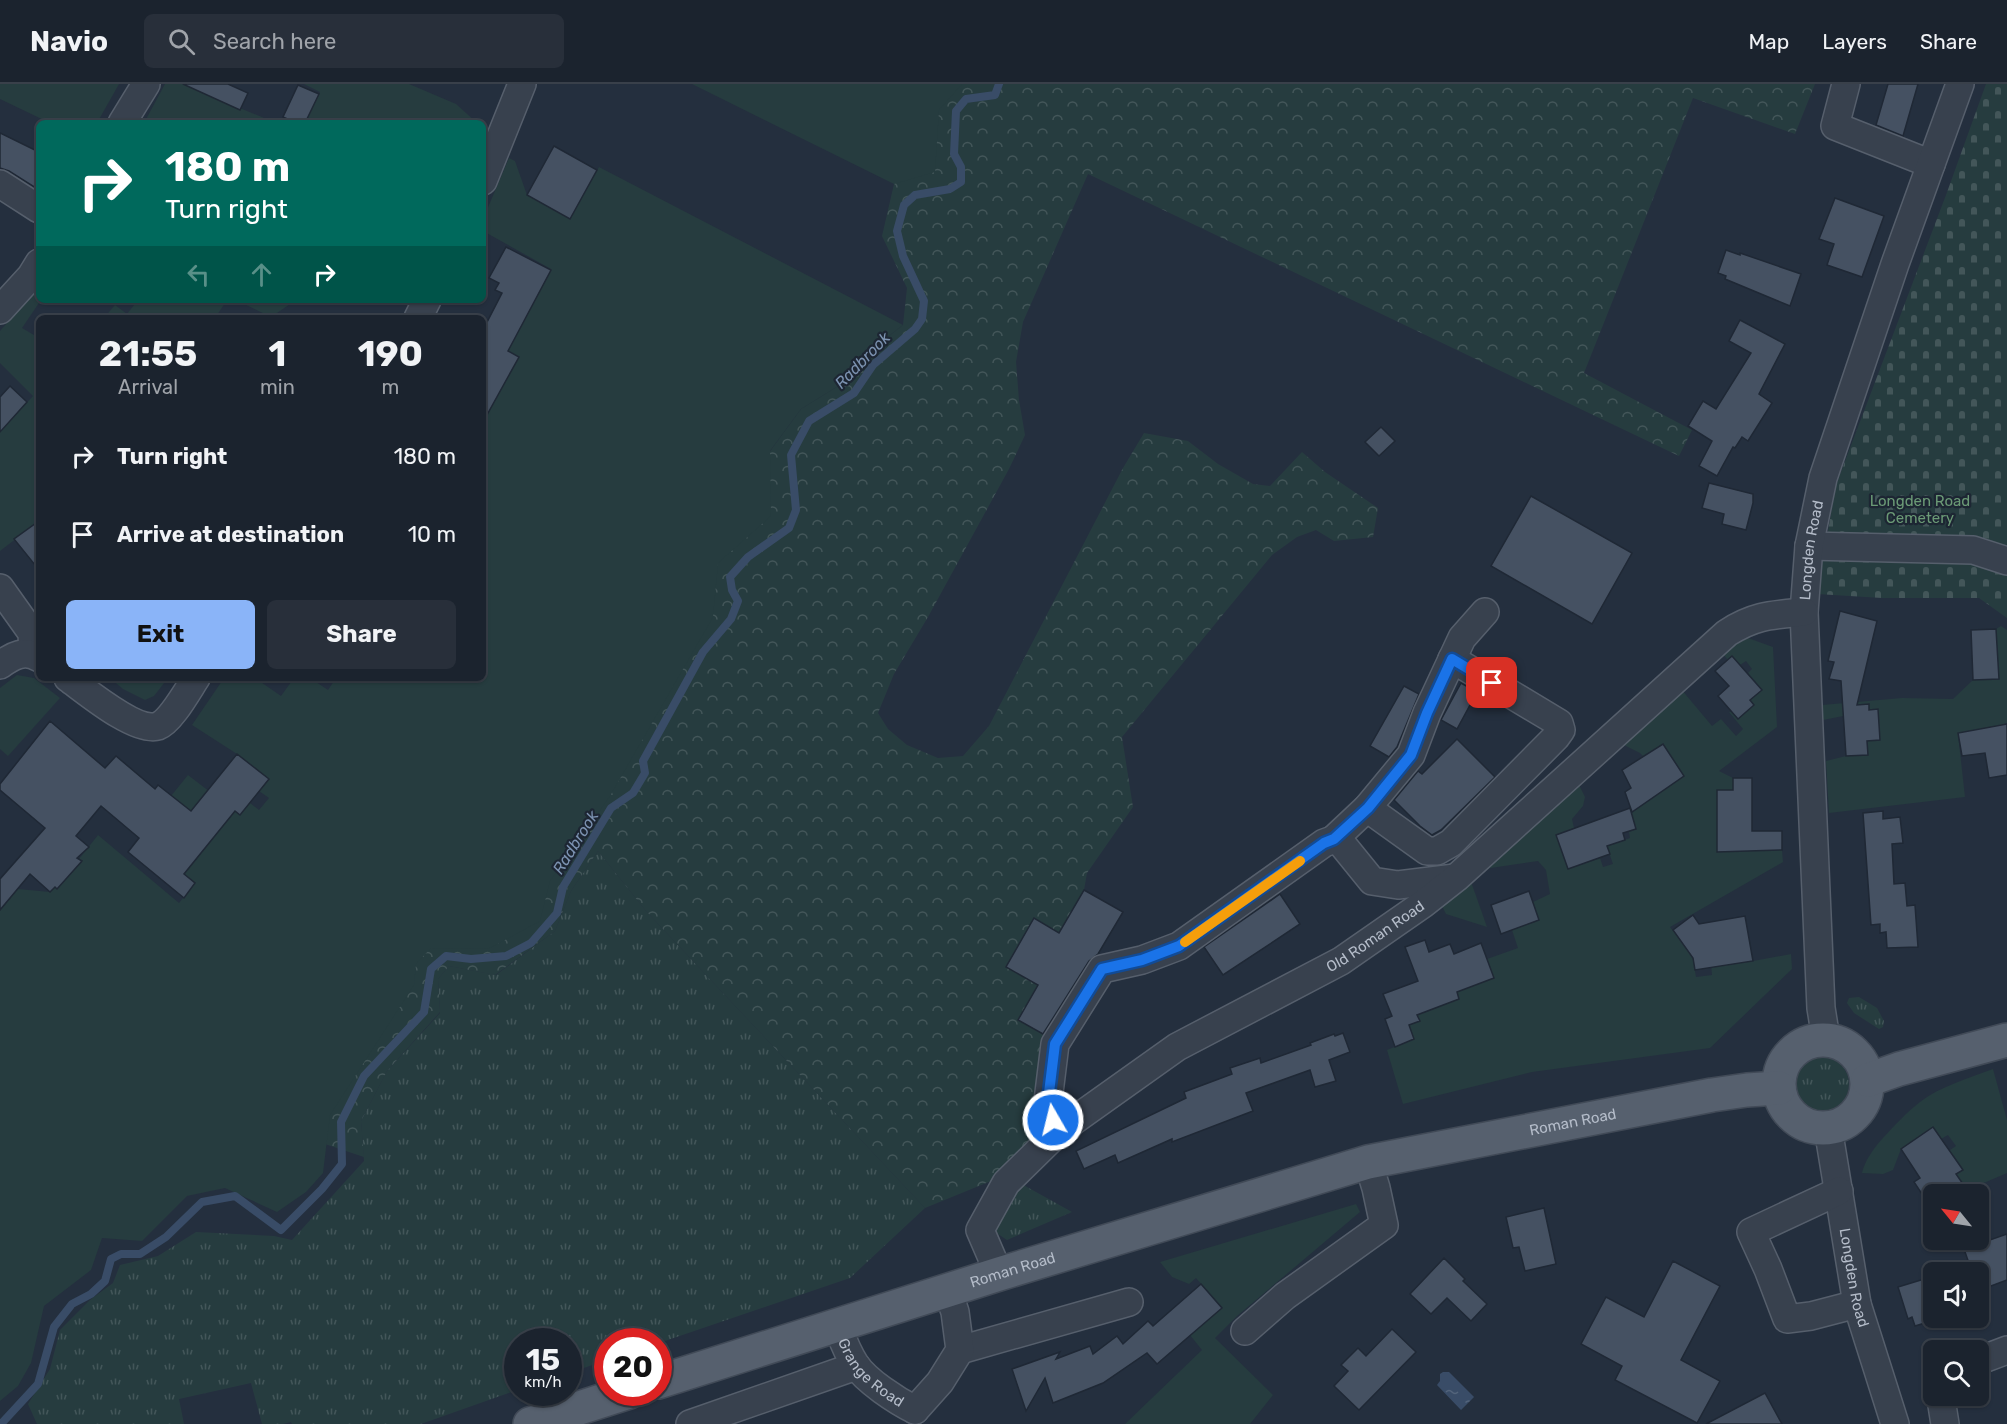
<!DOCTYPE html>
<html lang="en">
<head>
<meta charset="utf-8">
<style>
	:root { --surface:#1b232e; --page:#282f3a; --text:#f1f3f6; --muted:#a0a4aa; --line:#39404a; --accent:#8ab4f8 }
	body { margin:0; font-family:Rubik,sans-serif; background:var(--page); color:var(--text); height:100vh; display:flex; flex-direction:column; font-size:22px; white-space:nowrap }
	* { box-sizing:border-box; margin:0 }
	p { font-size:20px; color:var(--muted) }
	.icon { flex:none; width:33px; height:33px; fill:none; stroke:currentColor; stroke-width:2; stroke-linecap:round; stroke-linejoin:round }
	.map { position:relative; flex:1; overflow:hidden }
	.sheet { position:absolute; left:36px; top:231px; width:450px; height:366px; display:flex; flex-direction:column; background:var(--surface); border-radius:9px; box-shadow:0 2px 4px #0004,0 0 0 2px var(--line) }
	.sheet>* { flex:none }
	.guide { position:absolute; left:36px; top:36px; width:450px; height:183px; border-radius:9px; box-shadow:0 2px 4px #0004,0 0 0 2px var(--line); background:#00695c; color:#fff; overflow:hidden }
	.needle { width:39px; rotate:300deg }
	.tools { position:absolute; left:1923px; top:1100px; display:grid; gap:12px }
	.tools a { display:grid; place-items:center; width:66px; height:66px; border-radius:9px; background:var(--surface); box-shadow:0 2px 4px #0004,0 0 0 2px var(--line); font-size:30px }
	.speed { position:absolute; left:504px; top:1244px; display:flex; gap:12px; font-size:30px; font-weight:700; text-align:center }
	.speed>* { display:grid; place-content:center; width:78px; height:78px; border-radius:50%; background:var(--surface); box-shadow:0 2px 4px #0004,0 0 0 2px var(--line); line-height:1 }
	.speed small { font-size:15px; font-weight:400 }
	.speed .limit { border:9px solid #d22; background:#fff; color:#111 }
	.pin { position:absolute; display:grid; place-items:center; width:51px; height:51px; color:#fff; margin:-26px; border-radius:12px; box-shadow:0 3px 9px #0006 }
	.me { position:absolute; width:66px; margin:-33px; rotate:352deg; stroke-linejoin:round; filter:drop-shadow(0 0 4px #0008) }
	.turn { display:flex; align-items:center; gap:21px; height:126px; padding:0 30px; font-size:27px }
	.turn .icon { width:78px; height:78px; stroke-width:2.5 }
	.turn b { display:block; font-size:42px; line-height:51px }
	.lanes { display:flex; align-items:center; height:57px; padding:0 30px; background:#0003; justify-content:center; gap:30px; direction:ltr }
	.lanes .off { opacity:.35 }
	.eta { display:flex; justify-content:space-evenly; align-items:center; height:102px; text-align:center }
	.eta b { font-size:36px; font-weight:700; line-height:42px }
	.cta { display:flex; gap:12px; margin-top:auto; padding:12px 30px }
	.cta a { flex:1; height:69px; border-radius:9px; background:var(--accent); color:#111; font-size:24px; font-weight:700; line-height:69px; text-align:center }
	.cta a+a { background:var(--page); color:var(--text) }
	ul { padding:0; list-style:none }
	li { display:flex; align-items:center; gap:18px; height:78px; padding:0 30px }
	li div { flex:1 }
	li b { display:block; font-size:22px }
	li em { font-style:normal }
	header { display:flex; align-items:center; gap:36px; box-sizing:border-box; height:84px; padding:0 30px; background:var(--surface); border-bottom:2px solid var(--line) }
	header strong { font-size:28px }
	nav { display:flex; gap:33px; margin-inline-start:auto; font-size:21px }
	.search { width:420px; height:54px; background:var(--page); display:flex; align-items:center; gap:15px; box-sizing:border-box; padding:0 21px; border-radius:9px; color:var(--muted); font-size:22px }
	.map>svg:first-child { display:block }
	.grass { fill:url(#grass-tufts) }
	.forest { fill:url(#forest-crowns) }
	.cemetery { fill:url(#cemetery-stones) }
	.garden { fill:#263c3f }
	.water { fill:url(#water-ripples) }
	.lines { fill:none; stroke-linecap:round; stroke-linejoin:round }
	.stream { stroke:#394c67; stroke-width:8 }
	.building { fill:#455162; stroke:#1f2835; stroke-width:1.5 }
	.minor-casing { stroke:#565f6c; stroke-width:30 }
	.major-casing { stroke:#414a57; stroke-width:36 }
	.minor { stroke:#38414e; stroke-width:27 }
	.major { stroke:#56606e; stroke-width:33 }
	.route-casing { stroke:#114b97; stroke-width:15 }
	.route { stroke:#1a73e8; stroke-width:10 }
	.slow { stroke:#f59e0b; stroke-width:10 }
	.labels { text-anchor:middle; stroke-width:4.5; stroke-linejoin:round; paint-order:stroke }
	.park-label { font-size:15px; fill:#6b9a76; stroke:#1d2633 }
	.street-label { font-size:15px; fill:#b4bcc9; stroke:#1d2633 }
	.water-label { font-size:16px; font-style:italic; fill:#7c92b1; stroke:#1d2633 }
</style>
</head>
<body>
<header>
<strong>Navio</strong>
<div class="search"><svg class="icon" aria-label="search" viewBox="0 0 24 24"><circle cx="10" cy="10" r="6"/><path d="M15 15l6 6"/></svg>Search here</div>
<nav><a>Map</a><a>Layers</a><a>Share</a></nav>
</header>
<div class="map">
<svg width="2007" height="1340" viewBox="0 0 2007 1340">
	<defs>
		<pattern id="grass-tufts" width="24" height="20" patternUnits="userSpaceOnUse" patternTransform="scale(1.5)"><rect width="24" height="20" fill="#263c3f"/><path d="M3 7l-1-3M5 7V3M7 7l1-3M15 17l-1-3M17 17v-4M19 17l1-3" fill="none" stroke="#435659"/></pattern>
		<pattern id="forest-crowns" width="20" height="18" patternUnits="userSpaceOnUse" patternTransform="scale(1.5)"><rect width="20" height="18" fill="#263c3f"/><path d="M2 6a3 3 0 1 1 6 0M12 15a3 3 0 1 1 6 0" fill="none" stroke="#435659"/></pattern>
		<pattern id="cemetery-stones" width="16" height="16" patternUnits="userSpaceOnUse" patternTransform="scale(1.5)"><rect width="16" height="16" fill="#263c3f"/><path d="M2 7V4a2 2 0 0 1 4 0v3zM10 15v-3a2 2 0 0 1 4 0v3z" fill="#435659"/></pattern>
		<pattern id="water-ripples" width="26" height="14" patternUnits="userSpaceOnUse" patternTransform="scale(1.5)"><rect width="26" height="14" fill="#394c67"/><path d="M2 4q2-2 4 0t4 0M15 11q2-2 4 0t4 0" fill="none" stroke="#53647b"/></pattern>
	</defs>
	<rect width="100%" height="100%" fill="#242f3e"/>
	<g class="grass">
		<polygon points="598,767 646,827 925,1124 850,1194 659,1259 658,1257 608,1257 607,1276 569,1289 568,1257 518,1257 517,1306 421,1340 292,1340 291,1338 283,1340 262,1340 251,1299 179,1315 184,1340 37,1340 28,1320 50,1285 60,1246 90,1216 113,1199 120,1181 158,1172 196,1148 274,1152 292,1156 364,1077 361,1037 387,987 440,929 438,895 449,882 496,891 555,847 571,807"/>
		<polygon points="1859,913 1877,924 1884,937 1883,943 1879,945 1854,929 1847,919 1849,914"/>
		<circle cx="1822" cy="1000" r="27"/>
		<polygon points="1018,1098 1072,1128 1007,1156 998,1150 992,1140"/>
	</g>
	<polygon class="forest" points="904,0 1815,0 1795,50 1693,14 1584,289 1692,346 1679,372 1088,90 1023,238 1016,278 1019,316 1025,351 1009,385 928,533 894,590 878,629 888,645 907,661 938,674 963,672 989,642 1123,384 1144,349 1188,357 1218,380 1253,400 1270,402 1302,368 1325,388 1378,424 1373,453 1334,457 1316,446 1297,453 1272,471 1122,653 1133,723 1087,789 1084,806 1059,849 1034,835 1006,882 1038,901 1018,936 1049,954 1039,1034 1044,1056 996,1095 925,1124 646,827 598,767 571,807 555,847 495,891 449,882 438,895 440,928 387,987 361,1037 364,1073 274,1043 801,325 848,296 867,269 903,241 907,204 882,152 894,100"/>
	<polygon class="cemetery" points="1986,0 2007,0 2007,534 1979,514 1882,514 1817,510 1836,401 1946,111"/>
	<g class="garden">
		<polygon points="0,0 119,0 97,39 50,39 0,15"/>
		<polygon points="165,0 182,0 276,39 144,39"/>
		<polygon points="304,0 409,0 456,20 476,38 305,39 320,8"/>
		<polygon points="692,0 962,0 939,26 935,88 894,100"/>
		<polygon points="509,74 515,77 527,111 570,134 599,83 903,241 867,269 848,296 801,325 770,367 771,432 718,479 713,533 610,712 550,797 540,837 488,865 431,864 416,880 414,901 330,1031 323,1089 306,1108 277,1128 225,1104 187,1112 142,1157 102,1154 91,1186 44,1222 31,1279 18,1302 0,1317 0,820 3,822 18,805 50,808 55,803 57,805 82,778 79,775 98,751 179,819 195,799 184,790 217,749 171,712 188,691 240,731 250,719 259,726 269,714 259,707 269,695 237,670 192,641 224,594 255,594 281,612 294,594 310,594 328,606 336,594 483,594 484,268 517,249 551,185 483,147 483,135"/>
		<polygon points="35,207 39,211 39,216 41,216 22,244 39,254 39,437 0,467 0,348 33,312 0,279 0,247"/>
		<polygon points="138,216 227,216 215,234 104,234 115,221 127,230"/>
		<polygon points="236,216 296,216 271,233"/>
		<polygon points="2001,542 2007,546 2007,639 2004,640 2006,653 1994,642 1958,650 1965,713 1829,729 1826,677 1846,672 1868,671 1867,657 1880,656 1868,620 1843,622 1843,632 1823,636 1822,621 1902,614 1953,615 1973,596 1999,594 1996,545"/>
		<polygon points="1748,554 1773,563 1777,643 1719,687 1733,694 1733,706 1721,706 1721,714 1717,714 1717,768 1739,768 1739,759 1760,766 1782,766 1783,778 1670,843 1681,857 1707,838 1711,865 1692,868 1696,893 1712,891 1711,880 1753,877 1791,870 1792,885 1710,964 1532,988 1403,1020 1387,966 1414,955 1409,941 1419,937 1416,927 1424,929 1449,919 1447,911 1487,875 1518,864 1512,846 1535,838 1538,832 1533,818 1550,810 1546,786 1538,777 1484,785 1576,695 1585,713 1583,722 1572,735 1574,744 1556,751 1568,785 1600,774 1603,783 1613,780 1606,760 1613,760 1630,754 1629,748 1636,745 1631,729 1684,692 1663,660 1643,672 1640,669 1618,658 1681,605 1712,642 1721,635 1736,652 1743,645 1729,628 1746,628 1754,621 1750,616 1762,606 1748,589 1752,585 1746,577 1740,581 1728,576 1721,568 1734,557"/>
		<polygon points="17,591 34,594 60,614 8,672 0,665 0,604"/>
		<polygon points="110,594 168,594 154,612 145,616 123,605"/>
		<polygon points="1469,792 1487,843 1446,830 1440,818"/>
		<path d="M1993 985 2007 1036V1089L1965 1107 1956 1090 1963 1085 1954 1072 1941 1079 1938 1074 1956 1062 1948 1051 1941 1055 1933 1044 1901 1065 1893 1086 1883 1090 1862 1089C1865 1076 1874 1064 1883 1054 1895 1041 1907 1028 1920 1018 1941 1002 1969 994 1993 985Z"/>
		<polygon points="1356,1120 1360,1128 1237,1232 1215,1254 1273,1311 1250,1340 1125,1340 1202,1266 1190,1251 1222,1224 1196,1194 1189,1200 1172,1193 1160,1178"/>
	</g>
	<polygon class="water" points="1443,1288 1449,1288 1474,1313 1461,1326 1437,1301 1440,1297 1440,1290"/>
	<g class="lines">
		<polyline class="stream" points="1,1340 38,1300 54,1243 72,1220 91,1210 105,1197 111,1175 121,1170 140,1170 166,1153 202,1118 235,1112 281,1146 322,1105 342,1080 341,1038 364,992 424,928 431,885 446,872 471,875 506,872 531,859 557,829 563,803 611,724 633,709 645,689 643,677 703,568 731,535 738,517 732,506 730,493 748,473 789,444 796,426 791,371 809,337 854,309 873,281 915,245 922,235 924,217 903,172 897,147 904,121 915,111 950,105 961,98 961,83 954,70 956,27 966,15 995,11 999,0"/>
	</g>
	<g class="building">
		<polygon points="183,0 228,0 248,9 240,26"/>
		<polygon points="1888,0 1918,0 1903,52 1876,41"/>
		<polygon points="298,1 319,10 305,39 296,39 283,33"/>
		<polygon points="0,49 39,68 39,106 9,87 0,84"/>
		<polygon points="554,62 597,86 570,135 527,111"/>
		<polygon points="1835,114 1884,132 1862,193 1827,181 1834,160 1819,155"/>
		<polygon points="506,163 551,186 508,267 519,273 483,338 483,246 502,209 495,206 499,199 489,194"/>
		<polygon points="1726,166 1740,171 1740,169 1801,190 1790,222 1725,195 1726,192 1718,189"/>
		<polygon points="1740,236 1785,260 1759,310 1772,319 1748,357 1742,353 1735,364 1733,363 1717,392 1699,382 1712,357 1688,342 1703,317 1716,325 1751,269 1729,257"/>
		<polygon points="10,302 27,318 0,348 0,313"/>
		<polygon points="1381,343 1395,357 1379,372 1365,358"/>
		<polygon points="1709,399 1753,410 1753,419 1746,446 1722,440 1724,430 1702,424"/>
		<polygon points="1531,412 1632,469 1592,540 1491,482"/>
		<polygon points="39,437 39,486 14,455"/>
		<polygon points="1840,527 1877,537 1857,621 1869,620 1869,626 1878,625 1880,656 1867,657 1868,671 1846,672 1841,597 1829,595 1834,578 1828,577"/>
		<polygon points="1996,545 1999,595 1973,596 1971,546"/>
		<polygon points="1732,572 1762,606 1750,616 1754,621 1738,635 1718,612 1729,602 1715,587"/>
		<polygon points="1461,599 1477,608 1457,645 1441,636"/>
		<polygon points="1404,602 1419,610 1397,663 1389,673 1370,662"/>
		<polygon points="50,637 105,684 116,672 155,705 158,701 191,727 237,670 269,695 240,731 235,727 184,790 195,799 184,814 128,768 139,754 101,722 76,752 89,763 77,774 82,777 57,805 55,803 50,808 30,790 0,826 0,795 45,744 0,706 0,700"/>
		<polygon points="2007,640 2007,691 1989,694 1985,669 1962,672 1958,649"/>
		<polygon points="1457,655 1495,693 1441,746 1432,751 1420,742 1394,716 1418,687 1422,690"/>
		<polygon points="1663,660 1684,692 1632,728 1625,708 1631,704 1622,686"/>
		<polygon points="1733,694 1752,694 1752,747 1782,747 1782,766 1717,768 1717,706 1733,706"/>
		<polygon points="1630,724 1636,745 1623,749 1625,756 1607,762 1610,770 1568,785 1556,751"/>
		<polygon points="1883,727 1883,735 1900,733 1903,759 1892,760 1894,800 1905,799 1907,822 1915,821 1918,863 1887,864 1886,848 1880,849 1880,840 1871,841 1863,729"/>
		<polygon points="1084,806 1123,828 1098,870 1089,877 1043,950 1018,936 1038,901 1006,883 1034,834 1059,849"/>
		<polygon points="1529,807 1539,836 1501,850 1491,821"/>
		<polygon points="1280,810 1300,840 1223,891 1204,863"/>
		<polygon points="1693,831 1699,840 1745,832 1753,877 1695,886 1693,874 1673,846"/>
		<polygon points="1425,856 1429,868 1450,860 1454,870 1481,859 1494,894 1457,908 1459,915 1417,931 1420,937 1409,941 1414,955 1395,963 1385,935 1392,932 1383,910 1418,897 1405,863"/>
		<polygon points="1343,949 1350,968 1329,976 1336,997 1315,1003 1310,986 1246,1009 1253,1027 1172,1058 1172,1055 1118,1079 1115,1071 1084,1085 1076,1067 1186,1014 1184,1008 1232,990 1230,984 1260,974 1261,979 1311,961 1310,959 1334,950 1335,952"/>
		<polygon points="1933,1043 1963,1086 1956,1090 1963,1100 1948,1110 1922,1110 1914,1098 1920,1094 1901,1065"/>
		<polygon points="1544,1124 1556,1180 1525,1187 1519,1163 1513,1164 1506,1133"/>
		<polygon points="2007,1150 2007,1196 1983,1205 1978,1188 1972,1188 1964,1165"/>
		<polygon points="1444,1174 1465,1195 1463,1197 1487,1220 1471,1237 1447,1214 1431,1230 1410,1210"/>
		<polygon points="1673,1177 1720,1202 1681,1276 1720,1297 1697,1339 1615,1296 1622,1282 1581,1260 1606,1213 1644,1233"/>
		<polygon points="1934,1192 1934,1233 1937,1233 1938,1235 1915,1242 1912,1233 1908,1235 1898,1203"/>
		<polygon points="1201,1200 1222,1224 1157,1280 1147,1269 1103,1299 1053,1319 1045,1294 1026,1327 1012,1285 1060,1268 1056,1275 1090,1262 1093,1270 1117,1252 1123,1260 1148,1237 1153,1242"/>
		<polygon points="1392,1245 1416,1268 1359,1326 1334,1302 1348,1287 1341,1281 1358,1264 1366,1272"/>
		<polygon points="1765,1309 1782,1340 1706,1340"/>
	</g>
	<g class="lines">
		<g class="minor-casing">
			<g id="minor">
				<polyline points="1846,0 1835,42 1931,80"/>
				<polyline points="122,39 146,0"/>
				<polyline points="483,97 522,0"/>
				<polyline points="0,100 39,125"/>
				<polyline points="0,226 31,192 39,179"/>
				<polyline points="418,234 427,216"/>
				<polyline points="1809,462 1973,466 2007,477"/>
				<polyline points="0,504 32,549 33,570"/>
				<path d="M0 581C12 572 25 565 39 574"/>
				<path d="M68 594C86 607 136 649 158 642 171 637 188 606 196 594"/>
				<polyline points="1367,724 1427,767 1437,767 1451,759 1556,653 1561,646 1559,639 1452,575"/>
				<polyline points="1334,755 1367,724 1411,671 1427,629 1462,554 1485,528"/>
				<path id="s1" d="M1826 955 1821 924 1804 528 1809 462 1823 394 1895 180 1960 0"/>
				<path id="s2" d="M1828 1044 1857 1220 1895 1340"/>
				<polyline points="1059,1047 1047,1025 1055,960 1102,885 1142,876 1179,862 1324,759 1335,755 1342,760 1372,797 1398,801 1455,794"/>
				<polyline points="1839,1107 1751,1148 1768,1185 1787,1235 1811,1232 1857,1220"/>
				<path id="s3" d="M999 1190 980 1146 1006 1099 1059 1047 1177 963 1341 877 1423 820 1456 794 1727 549C1755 531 1772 531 1804 528"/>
				<path id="s4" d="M837 1241C842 1254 847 1268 855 1280 866 1297 897 1317 915 1326"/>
				<polyline points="1245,1247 1285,1212 1384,1141 1376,1104 1368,1078"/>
				<polyline points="960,1266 1129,1218"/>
				<polyline points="1978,1277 2007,1266"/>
				<polyline points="1943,1311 1941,1315 1945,1340"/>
				<polyline points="915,1326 940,1298 960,1266 955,1228 948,1207"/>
				<polyline points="690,1340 856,1282"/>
			</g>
		</g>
		<g class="major-casing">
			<g id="major">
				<circle cx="1823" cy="1000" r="44"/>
				<polyline points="1868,996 1899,985 2007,956"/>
				<path id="s5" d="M658 1298 999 1190 1368 1078 1712 1011 1747 1006 1779 1004"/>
				<polyline points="530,1340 629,1308"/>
			</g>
		</g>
		<use href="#minor" class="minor"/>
		<use href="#major" class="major"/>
	</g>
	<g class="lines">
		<g class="route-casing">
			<polyline id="route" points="1053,1036 1047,1025 1055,960 1102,885 1142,876 1179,862 1324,759 1334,755 1368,724 1411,671 1427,629 1452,575 1492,599"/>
		</g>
		<use href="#route" class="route"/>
		<polyline class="slow" points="1185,858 1300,777"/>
	</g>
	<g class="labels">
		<g class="park-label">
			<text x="1920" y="422">Longden Road<tspan x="1920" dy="17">Cemetery</tspan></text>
		</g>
		<g class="street-label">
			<text dy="5" stroke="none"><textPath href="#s1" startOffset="490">Longden Road</textPath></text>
			<text dy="5" stroke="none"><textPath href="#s3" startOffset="548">Old Roman Road</textPath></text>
			<text dy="5" stroke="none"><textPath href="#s5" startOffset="952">Roman Road</textPath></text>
			<text dy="5" stroke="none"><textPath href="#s5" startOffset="372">Roman Road</textPath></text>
			<text dy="5" stroke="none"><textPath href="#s2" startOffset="152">Longden Road</textPath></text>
			<text dy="5" stroke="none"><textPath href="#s4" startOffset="60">Grange Road</textPath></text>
		</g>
		<g class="water-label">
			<text transform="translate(862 276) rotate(-46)" y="6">Radbrook</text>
			<text transform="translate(575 758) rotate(-58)" y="6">Radbrook</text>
		</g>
	</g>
</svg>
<div class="tools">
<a><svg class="needle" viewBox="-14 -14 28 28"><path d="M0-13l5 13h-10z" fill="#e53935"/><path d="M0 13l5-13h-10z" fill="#a0a4aa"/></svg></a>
<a><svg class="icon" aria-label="sound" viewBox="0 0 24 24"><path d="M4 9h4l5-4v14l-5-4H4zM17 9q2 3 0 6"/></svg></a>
<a><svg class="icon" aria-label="search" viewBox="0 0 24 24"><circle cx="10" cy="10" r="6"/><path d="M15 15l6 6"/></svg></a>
</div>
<div class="speed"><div>15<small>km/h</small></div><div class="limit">20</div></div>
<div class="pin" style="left:1492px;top:599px;background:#d93025"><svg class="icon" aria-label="arrive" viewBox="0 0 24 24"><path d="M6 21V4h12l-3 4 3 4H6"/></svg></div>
<svg class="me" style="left:1053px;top:1036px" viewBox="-20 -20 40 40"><circle r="17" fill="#1a73e8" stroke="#fff" stroke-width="3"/><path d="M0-11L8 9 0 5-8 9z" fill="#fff"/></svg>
<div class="guide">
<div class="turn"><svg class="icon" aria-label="right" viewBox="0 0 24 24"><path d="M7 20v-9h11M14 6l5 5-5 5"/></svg><div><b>180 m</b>Turn right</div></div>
<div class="lanes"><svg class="icon off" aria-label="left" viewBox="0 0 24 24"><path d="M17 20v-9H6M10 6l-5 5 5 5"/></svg><svg class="icon off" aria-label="ahead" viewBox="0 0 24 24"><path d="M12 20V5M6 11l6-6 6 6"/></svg><svg class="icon" aria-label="right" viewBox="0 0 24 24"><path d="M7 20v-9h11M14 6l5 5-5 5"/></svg></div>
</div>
<section class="sheet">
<div class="eta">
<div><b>21:55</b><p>Arrival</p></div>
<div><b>1</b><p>min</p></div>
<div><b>190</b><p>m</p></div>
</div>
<ul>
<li><svg class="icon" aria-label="right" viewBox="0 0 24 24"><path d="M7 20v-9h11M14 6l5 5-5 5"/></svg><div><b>Turn right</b></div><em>180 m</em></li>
<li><svg class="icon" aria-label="arrive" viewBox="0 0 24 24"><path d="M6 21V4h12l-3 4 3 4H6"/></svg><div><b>Arrive at destination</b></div><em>10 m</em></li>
</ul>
<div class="cta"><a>Exit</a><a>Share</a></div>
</section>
</div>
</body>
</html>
